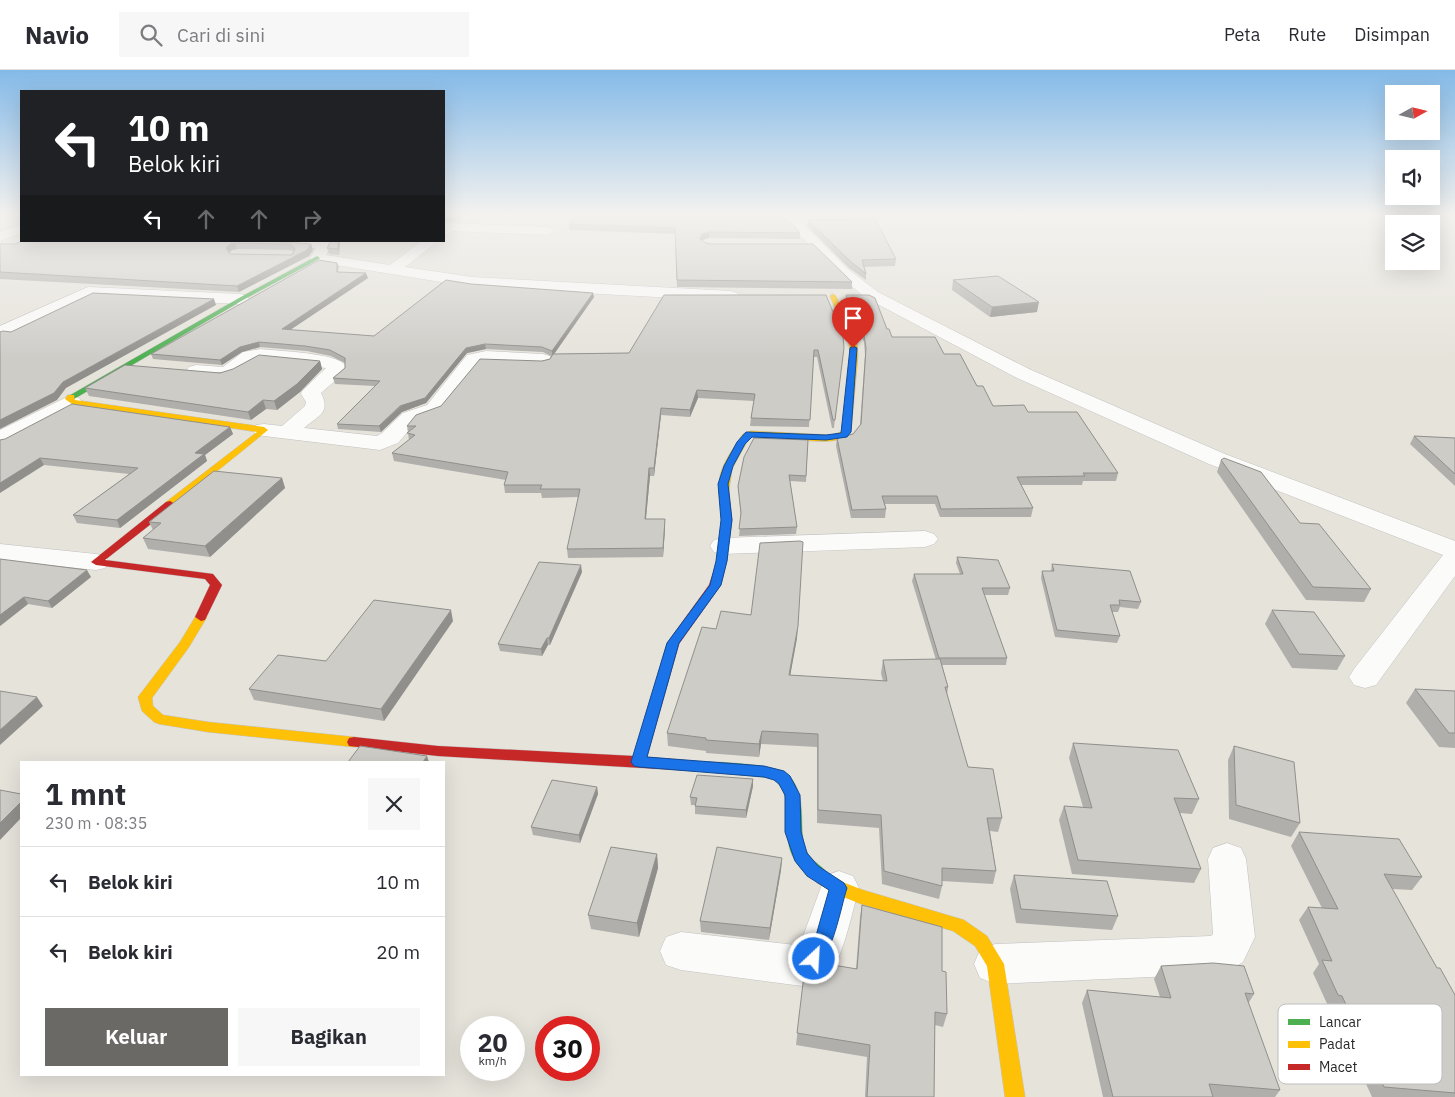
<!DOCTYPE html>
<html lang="id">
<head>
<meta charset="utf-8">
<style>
	:root { --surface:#fff; --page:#f7f7f7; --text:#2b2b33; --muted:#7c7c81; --line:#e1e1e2; --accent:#6a6966 }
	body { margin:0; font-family:"IBM Plex Sans",sans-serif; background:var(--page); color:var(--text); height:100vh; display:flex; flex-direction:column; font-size:19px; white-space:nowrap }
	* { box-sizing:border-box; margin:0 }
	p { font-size:16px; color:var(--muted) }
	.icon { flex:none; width:28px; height:28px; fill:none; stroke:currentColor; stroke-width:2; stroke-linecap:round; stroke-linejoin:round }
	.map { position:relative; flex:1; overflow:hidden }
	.details { position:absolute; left:20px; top:691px; width:425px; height:315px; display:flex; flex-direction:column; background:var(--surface); border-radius:0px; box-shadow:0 5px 20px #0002 }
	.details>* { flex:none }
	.hud { position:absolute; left:20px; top:20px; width:425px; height:152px; border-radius:0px; box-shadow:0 5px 20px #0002; background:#202124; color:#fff; overflow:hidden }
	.needle { width:32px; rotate:82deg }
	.tools { position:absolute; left:1385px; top:15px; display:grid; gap:10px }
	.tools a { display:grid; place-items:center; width:55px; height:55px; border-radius:0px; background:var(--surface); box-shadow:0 5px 20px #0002; font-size:25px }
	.speed { position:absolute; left:460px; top:946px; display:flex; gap:10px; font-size:25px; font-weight:700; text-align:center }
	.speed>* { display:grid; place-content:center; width:65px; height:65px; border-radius:50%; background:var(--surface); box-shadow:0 5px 20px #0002; line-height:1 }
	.speed small { font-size:12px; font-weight:400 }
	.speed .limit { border:8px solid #d22; background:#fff; color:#111 }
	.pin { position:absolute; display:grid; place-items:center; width:42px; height:42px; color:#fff; margin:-51px -21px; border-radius:50% 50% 50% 0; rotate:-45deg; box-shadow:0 0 5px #0007 }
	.pin .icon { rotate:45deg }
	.me { position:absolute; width:55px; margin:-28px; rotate:25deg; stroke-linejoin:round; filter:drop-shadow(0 0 4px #0008) }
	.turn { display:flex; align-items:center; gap:18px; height:105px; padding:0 25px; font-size:22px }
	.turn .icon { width:65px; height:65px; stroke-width:2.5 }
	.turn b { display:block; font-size:35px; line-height:42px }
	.lanes { display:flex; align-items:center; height:48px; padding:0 25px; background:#0003; justify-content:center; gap:25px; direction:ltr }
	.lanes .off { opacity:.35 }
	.round { display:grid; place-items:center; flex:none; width:52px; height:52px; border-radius:0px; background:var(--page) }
	.summary { display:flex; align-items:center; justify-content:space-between; height:85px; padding:0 25px }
	h1 { font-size:30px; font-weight:800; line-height:38px }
	.primary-button { display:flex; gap:10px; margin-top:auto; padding:10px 25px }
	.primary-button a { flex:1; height:58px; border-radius:0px; background:var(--accent); color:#fff; font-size:20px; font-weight:800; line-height:58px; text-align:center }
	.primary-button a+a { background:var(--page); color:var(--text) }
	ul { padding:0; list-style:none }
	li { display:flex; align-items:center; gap:15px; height:70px; padding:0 25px; border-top:1px solid var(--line) }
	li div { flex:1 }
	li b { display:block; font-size:19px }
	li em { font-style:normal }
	header { display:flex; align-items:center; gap:30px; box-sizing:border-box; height:70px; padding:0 25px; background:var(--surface); border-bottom:1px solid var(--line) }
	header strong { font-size:24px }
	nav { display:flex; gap:28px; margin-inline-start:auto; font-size:18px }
	.search { width:350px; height:45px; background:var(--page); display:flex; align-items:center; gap:12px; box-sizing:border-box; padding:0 18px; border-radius:0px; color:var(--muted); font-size:19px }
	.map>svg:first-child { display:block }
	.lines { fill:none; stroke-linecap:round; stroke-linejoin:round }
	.street-casing { stroke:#c3c1c1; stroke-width:1 }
	.fast-casing { stroke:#c3c1c1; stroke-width:1 }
	.slow-casing { stroke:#c3c1c1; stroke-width:1 }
	.jam-casing { stroke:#c3c1c1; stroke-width:1 }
	.street { fill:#fbfbfa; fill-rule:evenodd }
	.fast { fill:#4caf50; fill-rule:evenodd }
	.slow { fill:#ffc107; fill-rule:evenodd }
	.jam { fill:#c62828; fill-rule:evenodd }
	.wall { fill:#b1afab; fill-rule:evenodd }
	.shaded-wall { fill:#908f8b }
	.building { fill:#ceccc7; stroke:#908f8b; fill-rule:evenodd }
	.route { fill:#1a73e8; stroke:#114b97 }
	.key { fill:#fff; stroke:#bebebe; stroke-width:1 }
	.key-label { font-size:14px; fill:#272727 }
</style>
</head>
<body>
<header>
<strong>Navio</strong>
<div class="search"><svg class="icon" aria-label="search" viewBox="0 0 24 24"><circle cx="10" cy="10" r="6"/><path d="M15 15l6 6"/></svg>Cari di sini</div>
<nav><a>Peta</a><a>Rute</a><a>Disimpan</a></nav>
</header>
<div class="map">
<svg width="1455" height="1027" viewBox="0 0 1455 1027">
	<rect width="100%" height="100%" fill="#e6e3db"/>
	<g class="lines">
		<g class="street-casing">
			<g id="street">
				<polygon points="782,146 795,146 848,199 878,222 1029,299 1225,384 1455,471 1455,506 1376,615 1365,618 1354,615 1349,607 1354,599 1443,485 1209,394 1015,307 866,228 838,205"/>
				<polygon points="450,153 548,157 555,161 548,165 453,161 444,166 444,155"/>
				<polygon points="21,154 21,163 0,171 0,162"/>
				<polygon points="257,171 330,171 332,174 326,185 390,195 422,171 438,171 405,197 472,207 731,221 737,223 739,226 737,229 731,231 472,217 317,192 312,191 310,188 316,178 264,175"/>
				<polygon points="88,217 241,224 247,226 249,229 247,232 241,234 90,227 0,268 0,256"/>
				<path d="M261 279C278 281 337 283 345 295V302L321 323C331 343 319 345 304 358L377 366 382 363 403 343 427 335 467 285 486 281 543 284 550 286 552 290 550 294 543 296 480 294 441 343 417 351 398 373 380 380 264 366 256 365 253 360 256 355 264 354 282 356 305 336 306 332 301 324 302 321 326 298 261 291C249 292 244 302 234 307 225 311 199 307 189 305L186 301 189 297 196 295 223 297 243 282Z"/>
				<polygon points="72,326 79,328 82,332 79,336 8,374 0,376 0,360 65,328"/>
				<polygon points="925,461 934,464 938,469 934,474 925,477 723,484 714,482 710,476 714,470 723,468"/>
				<polygon points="0,474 96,484 105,486 109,492 105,498 96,500 0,490"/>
				<polygon points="1227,773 1241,778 1246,789 1255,867 1243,892 1232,899 1217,904 995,914 980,908 974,894 980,880 995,874 1211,866 1213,864 1208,789 1213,778"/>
				<path d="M839 801 853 806 859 818C854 835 843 887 832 899 824 907 813 912 802 916L681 900 666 895 660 881 666 867 681 862 796 875 801 872 825 806Z"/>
			</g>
		</g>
		<g class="fast-casing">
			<g id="fast">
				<polygon points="317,186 320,188 319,189 243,230 74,329 67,327 239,228"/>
				<path d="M694 691C713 692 776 693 788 705 797 713 800 725 801 736 803 750 800 769 807 782 812 792 825 797 830 807L828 812C820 814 816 812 810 807 800 799 792 789 789 776 784 755 794 720 771 708L689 700 687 696 689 692Z"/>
			</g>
		</g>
		<g class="slow-casing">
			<g id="slow">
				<path d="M833 224 836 226 857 273 858 285 851 362C835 383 774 361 749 368L732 399 729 421 724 424 721 423C713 404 733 379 743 364L751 361 832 365 843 361 850 285 849 273 830 226Z"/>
				<polygon points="68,325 74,325 75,330 264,357 268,360 174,436 166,436 165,434 166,432 257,362 72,334 65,329"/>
				<polygon points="201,543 207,547 189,577 152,628 153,636 163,645 208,652 354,667 359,668 361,672 359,676 354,677 208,662 159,654 154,652 142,641 138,627 180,572 197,544"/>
				<polygon points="822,800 845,813 863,820 964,850 987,866 1004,894 1025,1027 1005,1027 987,896 975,876 953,861 861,834 833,823 816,812 814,807 816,802"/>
			</g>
		</g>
		<g class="jam-casing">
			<g id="jam">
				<polygon points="724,418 729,421 732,450 727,491 721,515 679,574 647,687 694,691 699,692 701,696 699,700 694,701 438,686 349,676 347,672 349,668 354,667 438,676 634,686 667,573 709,515 717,491 722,450 719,421"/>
				<polygon points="170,431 175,434 174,436 105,490 213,504 222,515 205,550 201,551 195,547 210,515 205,509 96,495 91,492 166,432"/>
			</g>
		</g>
		<use href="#street" class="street"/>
		<use href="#fast" class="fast"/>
		<use href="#slow" class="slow"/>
		<use href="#jam" class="jam"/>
	</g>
	<g class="wall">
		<polygon points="808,150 896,189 895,196 864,197 866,204 866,210 849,198 807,156"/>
		<polygon points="786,151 800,163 800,169 709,168 702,170 702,171 704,172 852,212 852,219 677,217 675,164 569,160 569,154"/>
		<path d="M23 171 311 174 313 180 309 186 239 222 0 209V174H15ZM237 179 288 180 294 181 292 185 230 184 229 183 232 180Z"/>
		<polygon points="331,171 340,171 339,185 329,184 327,178"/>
		<polygon points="337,193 339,197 338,202 368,208 290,260 374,266 471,214 594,227 554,284 629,283 843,266 834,358 832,358 817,287 813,287 809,357 750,356 751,348 754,331 698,328 690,347 661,345 654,406 650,406 646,449 665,458 663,487 568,488 567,479 579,427 542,428 541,423 505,423 504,415 506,410 394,391 392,383 409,370 407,356 441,336 542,291 550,289 551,286 543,282 486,279 467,283 426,333 402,342 381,362 338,359 337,354 375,316 335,314 333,308 345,298 345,293 331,286 307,281 260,277 242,282 222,295 153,289 151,284"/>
		<polygon points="953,210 1037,242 990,247 952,220"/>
		<polygon points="846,225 887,259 892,267 944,284 977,316 993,336 1028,342 1118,403 1116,411 1083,411 1082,415 1021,415 1033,438 1031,447 940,447 935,434 885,434 886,439 885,448 851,448 836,376 837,368 853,364 860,355 865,285 864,272 845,232"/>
		<polygon points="320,291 322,299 300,322 277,340 266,339 251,350 89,326 85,318"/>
		<polygon points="230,357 233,364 205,385 207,391 120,458 77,453 73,445 129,404 44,395 0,370"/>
		<polygon points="1414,366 1455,368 1455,416 1410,374"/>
		<polygon points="808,370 806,412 790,411 797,457 796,464 739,466 741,447 738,416"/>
		<polygon points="1221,390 1371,519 1364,532 1306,530 1217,402"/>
		<polygon points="282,408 285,418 210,487 148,479 143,468 153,460 149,452"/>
		<polygon points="957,487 1010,518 1008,525 984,525 1007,588 1006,595 942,595 948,617 947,625 968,697 1002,748 998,762 990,761 996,801 993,814 942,811 942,816 939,829 882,814 879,758 817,753 817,677 761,674 759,687 706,683 706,681 668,676 667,663 797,568 790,605 883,611 881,603 883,590 936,590 912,511 914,504 960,504 956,493"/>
		<polygon points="0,489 91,507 52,538 28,534 0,556"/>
		<polygon points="1052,494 1141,532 1138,539 1120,537 1118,542 1112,542 1120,566 1117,573 1055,567 1041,508 1042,501 1051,501"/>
		<polygon points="582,502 550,575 548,575 542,586 500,581 498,574"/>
		<polygon points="1272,540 1345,586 1337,600 1292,598 1265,554"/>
		<polygon points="453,551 384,651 254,630 249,619 326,591"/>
		<polygon points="1415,619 1455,621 1455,678 1439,677 1406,633"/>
		<polygon points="1073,673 1199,729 1192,744 1180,743 1201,799 1194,813 1072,804 1059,750 1064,736 1083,737 1069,688"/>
		<polygon points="1234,676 1300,753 1291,767 1229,749 1228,690"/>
		<polygon points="753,709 753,716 746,748 695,744 695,735 691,735 690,727"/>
		<polygon points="597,717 598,724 580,773 533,765 531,757"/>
		<polygon points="1299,762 1422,807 1412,820 1392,819 1437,898 1455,925 1455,1027 1372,1027 1332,939 1329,938 1313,903 1319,894 1299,850 1308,837 1322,838 1291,776"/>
		<polygon points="657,784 658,798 639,867 591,859 588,845"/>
		<polygon points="782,788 781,800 769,870 701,862 700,851"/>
		<polygon points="1014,805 1118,846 1112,860 1016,853 1010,819"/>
		<polygon points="862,835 942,901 947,944 943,957 935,955 934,1027 865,1027 867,987 796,975 804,905 856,899 860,847"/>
		<polygon points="1161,896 1254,924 1248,934 1280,1020 1275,1027 1103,1027 1082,933 1087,920 1160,927 1154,909"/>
	</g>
	<g class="shaded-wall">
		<polygon points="451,146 464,146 459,150 444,153 444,147"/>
		<polygon points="709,162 709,168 702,170 700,175 700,169 702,164"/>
		<polygon points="338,171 340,171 339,185 338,179"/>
		<polygon points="235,173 237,179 232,180 228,184 226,178 230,174"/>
		<polygon points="311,174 313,180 309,186 239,222 237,216"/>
		<polygon points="366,203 368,208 284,264 282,259"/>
		<polygon points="593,223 594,227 552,287 552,281"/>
		<polygon points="214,229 216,235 66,318 57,330 0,359 0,350 63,312"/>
		<polygon points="1039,232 1037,242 990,247 992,237"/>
		<polygon points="259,272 260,277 242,282 222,295 220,290 240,277"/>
		<polygon points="485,274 486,279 467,283 426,333 402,342 381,362 379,356 466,278"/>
		<polygon points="320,291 322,299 300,322 277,340 274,331"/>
		<polygon points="697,320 698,328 690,347 690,340"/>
		<polygon points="263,330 266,339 251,350 248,342"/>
		<polygon points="661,338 661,345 654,406 654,398"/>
		<polygon points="230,357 233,364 205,385 207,391 120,458 117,450 195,383"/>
		<polygon points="40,388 44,395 0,423 0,413"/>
		<polygon points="649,398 650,406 645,458 645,449"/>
		<polygon points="282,408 285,418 210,487 205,476"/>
		<polygon points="665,449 665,458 663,487 663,478"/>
		<polygon points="581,495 582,502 550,575 549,568"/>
		<polygon points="87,500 91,507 52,538 48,531"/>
		<polygon points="24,527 28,534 0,556 0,545"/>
		<polygon points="451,540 453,551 384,651 381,639"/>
		<polygon points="798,556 797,568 788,618 789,605"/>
		<polygon points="547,568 548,575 542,586 541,579"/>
		<polygon points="37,627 43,636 0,675 0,660"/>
		<polygon points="762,661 761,674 759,687 759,674"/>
		<polygon points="427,686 429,692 423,692"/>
		<polygon points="753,709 753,716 746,748 746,740"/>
		<polygon points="597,717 598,724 580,773 579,765"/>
		<polygon points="21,732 21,748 0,770 0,753"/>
		<polygon points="657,784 658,798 639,867 637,853"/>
		<polygon points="782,788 781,800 769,870 770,858"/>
	</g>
	<g class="building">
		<polygon points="576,146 784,146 786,151 789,150 800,163 709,162 702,164 700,169 704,172 709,174 813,174 852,212 677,210 675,158 569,154"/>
		<polygon points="875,149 896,189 862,190 866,204 850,191 808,150"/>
		<path d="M23 171H268L311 174 307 180 237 216 0 202V174H15ZM235 173 286 174 292 175 295 179 292 185 230 184 226 178 230 174Z"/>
		<polygon points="331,171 338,171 338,179 327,178"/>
		<polygon points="319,190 337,193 337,202 366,203 282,259 374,266 446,210 471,214 593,223 552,281 542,277 485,274 466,278 425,328 400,336 379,356 337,354 380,311 333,308 345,298 345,288 330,280 305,276 259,272 240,277 220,290 151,284"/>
		<polygon points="998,206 1039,232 992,237 953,210"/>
		<polygon points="93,223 214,229 63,312 54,323 0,350 0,262 3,261 11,262"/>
		<polygon points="664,225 826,225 843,266 844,278 835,350 833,350 818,280 814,280 810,350 751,348 755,324 697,320 690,340 661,338 654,398 649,398 645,449 665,449 663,478 567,479 580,419 540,419 542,415 504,415 508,402 392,383 415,365 407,363 416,356 407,356 416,345 441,336 480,289 542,291 550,289 553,284 629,283"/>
		<polygon points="846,225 869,225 875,228 887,259 889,259 892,267 935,267 944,284 960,284 977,316 983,316 993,336 1024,335 1028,342 1077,342 1118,403 1083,403 1085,406 1017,407 1033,438 941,439 937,426 882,426 886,439 852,440 837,368 853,364 861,354 866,278 864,265"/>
		<polygon points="259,285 320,291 297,314 274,331 263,330 248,342 85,318 125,295 220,303 233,299"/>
		<polygon points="72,334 230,357 195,383 204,384 117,450 73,445 138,398 40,388 0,413 0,370 5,369"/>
		<polygon points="1414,366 1455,368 1455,404"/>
		<polygon points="754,368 808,370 806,406 789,405 797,457 739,459 741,443 738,416 744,387"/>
		<polygon points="1224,388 1261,402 1300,453 1319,454 1371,519 1313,517 1221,390"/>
		<polygon points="214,401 282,408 205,476 143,468 161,453 149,452"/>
		<polygon points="800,471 803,472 798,556 789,605 887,611 883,590 940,589 948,617 945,617 968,697 993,699 1002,748 987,748 996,801 942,798 942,816 884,801 881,745 818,740 818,664 762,661 759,674 706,670 706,668 667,663 702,557 716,559 721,541 751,545 760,473"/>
		<polygon points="957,487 998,490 1010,518 982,518 1007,588 939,588 914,504 963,504"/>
		<polygon points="0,489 87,500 48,531 24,527 0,545"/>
		<polygon points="539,492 581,495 549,568 547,568 541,579 498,574"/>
		<polygon points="1052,494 1130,501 1141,532 1119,530 1120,535 1110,535 1120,566 1057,560 1042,501 1054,501"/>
		<polygon points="374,530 451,540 381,639 249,619 278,585 326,591"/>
		<polygon points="1272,540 1314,542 1345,586 1299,584"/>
		<polygon points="1415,619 1455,621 1455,663 1449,663"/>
		<polygon points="0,621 37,627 0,660"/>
		<polygon points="1073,673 1178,680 1199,729 1174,728 1201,799 1078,790 1064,736 1092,738"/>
		<polygon points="360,676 427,686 423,692 348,692"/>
		<polygon points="1234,676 1294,692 1300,753 1236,735"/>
		<polygon points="697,705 753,709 746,740 695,736 697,728 690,727"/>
		<polygon points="552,710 597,717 579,765 531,757"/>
		<polygon points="0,720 21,724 21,732 0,753"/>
		<polygon points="1299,762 1399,769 1422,807 1384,804 1437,898 1440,898 1455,925 1455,1023 1384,1017 1342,926 1338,925 1322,890 1332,891 1308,837 1338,839"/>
		<polygon points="611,777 657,784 637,853 588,845"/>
		<polygon points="717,777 782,788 770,858 700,851"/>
		<polygon points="1014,805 1107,811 1118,846 1021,839"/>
		<polygon points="862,835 942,857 942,901 946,902 947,944 935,942 934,1027 867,1027 870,975 797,963 804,905 827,894 857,899"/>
		<polygon points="1213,893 1244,896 1254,924 1245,923 1280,1020 1209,1014 1213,1027 1113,1027 1087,920 1171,928 1161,896"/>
	</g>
	<linearGradient id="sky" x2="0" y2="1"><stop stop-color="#84bae8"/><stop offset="0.5" stop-color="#f4f2ef"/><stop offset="1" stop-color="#f4f2ef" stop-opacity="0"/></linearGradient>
	<rect width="1455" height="290" fill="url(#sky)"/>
	<path class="route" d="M853 276 857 278 851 362 847 367 826 370 752 367 745 374 733 396 728 414 732 450 727 491 721 515 679 573 647 687 764 696 784 701 790 706 800 725 801 762 807 783 818 796 844 813 847 818C841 836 832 890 814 897L808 895 805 889 813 876 829 820 807 806 795 791 785 762V725L779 714 774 710 764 707 639 697 634 696 631 692 667 573 710 515 716 491 721 450 718 414 724 396 737 372 746 362 826 365 841 363 850 278Z"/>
	<rect x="1278" y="934" width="164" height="80" rx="8" class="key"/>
	<rect x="1288" y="949" width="22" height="6" fill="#4caf50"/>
	<rect x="1288" y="971" width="22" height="7" fill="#ffc107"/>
	<rect x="1288" y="994" width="22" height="6" fill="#c62828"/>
	<g class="key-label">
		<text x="1319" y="957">Lancar</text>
		<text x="1319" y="979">Padat</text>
		<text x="1319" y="1002">Macet</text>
	</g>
</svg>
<div class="tools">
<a><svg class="needle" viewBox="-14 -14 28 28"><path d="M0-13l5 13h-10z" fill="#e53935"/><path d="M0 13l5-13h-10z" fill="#7c7c81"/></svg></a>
<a><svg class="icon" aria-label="sound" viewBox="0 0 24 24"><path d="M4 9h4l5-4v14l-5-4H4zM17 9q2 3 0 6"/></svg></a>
<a><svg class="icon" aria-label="layers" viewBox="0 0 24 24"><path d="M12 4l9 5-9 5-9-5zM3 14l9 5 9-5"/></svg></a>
</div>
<div class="speed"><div>20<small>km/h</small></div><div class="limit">30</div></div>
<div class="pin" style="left:853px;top:278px;background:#d93025"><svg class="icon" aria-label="arrive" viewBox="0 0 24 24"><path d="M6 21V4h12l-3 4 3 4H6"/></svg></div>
<svg class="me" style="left:814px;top:889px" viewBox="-20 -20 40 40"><circle r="17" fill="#1a73e8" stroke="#fff" stroke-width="3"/><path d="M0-11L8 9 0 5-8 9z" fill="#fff"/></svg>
<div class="hud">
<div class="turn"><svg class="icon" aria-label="left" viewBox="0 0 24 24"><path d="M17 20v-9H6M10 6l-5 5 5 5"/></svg><div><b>10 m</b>Belok kiri</div></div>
<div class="lanes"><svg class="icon" aria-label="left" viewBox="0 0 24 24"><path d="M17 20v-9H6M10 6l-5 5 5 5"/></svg><svg class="icon off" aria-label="ahead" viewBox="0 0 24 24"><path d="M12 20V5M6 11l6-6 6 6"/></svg><svg class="icon off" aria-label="ahead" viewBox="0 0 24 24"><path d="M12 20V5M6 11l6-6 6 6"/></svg><svg class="icon off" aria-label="right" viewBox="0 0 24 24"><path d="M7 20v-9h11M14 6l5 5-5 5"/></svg></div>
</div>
<section class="details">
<div class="summary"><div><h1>1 mnt</h1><p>230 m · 08:35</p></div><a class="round"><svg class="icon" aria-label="close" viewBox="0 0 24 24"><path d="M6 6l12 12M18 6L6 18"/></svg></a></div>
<ul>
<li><svg class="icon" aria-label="left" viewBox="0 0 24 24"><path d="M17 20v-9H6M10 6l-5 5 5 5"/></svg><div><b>Belok kiri</b></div><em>10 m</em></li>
<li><svg class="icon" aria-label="left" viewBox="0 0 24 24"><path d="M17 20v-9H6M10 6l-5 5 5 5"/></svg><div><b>Belok kiri</b></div><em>20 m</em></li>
</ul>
<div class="primary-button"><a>Keluar</a><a>Bagikan</a></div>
</section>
</div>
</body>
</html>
